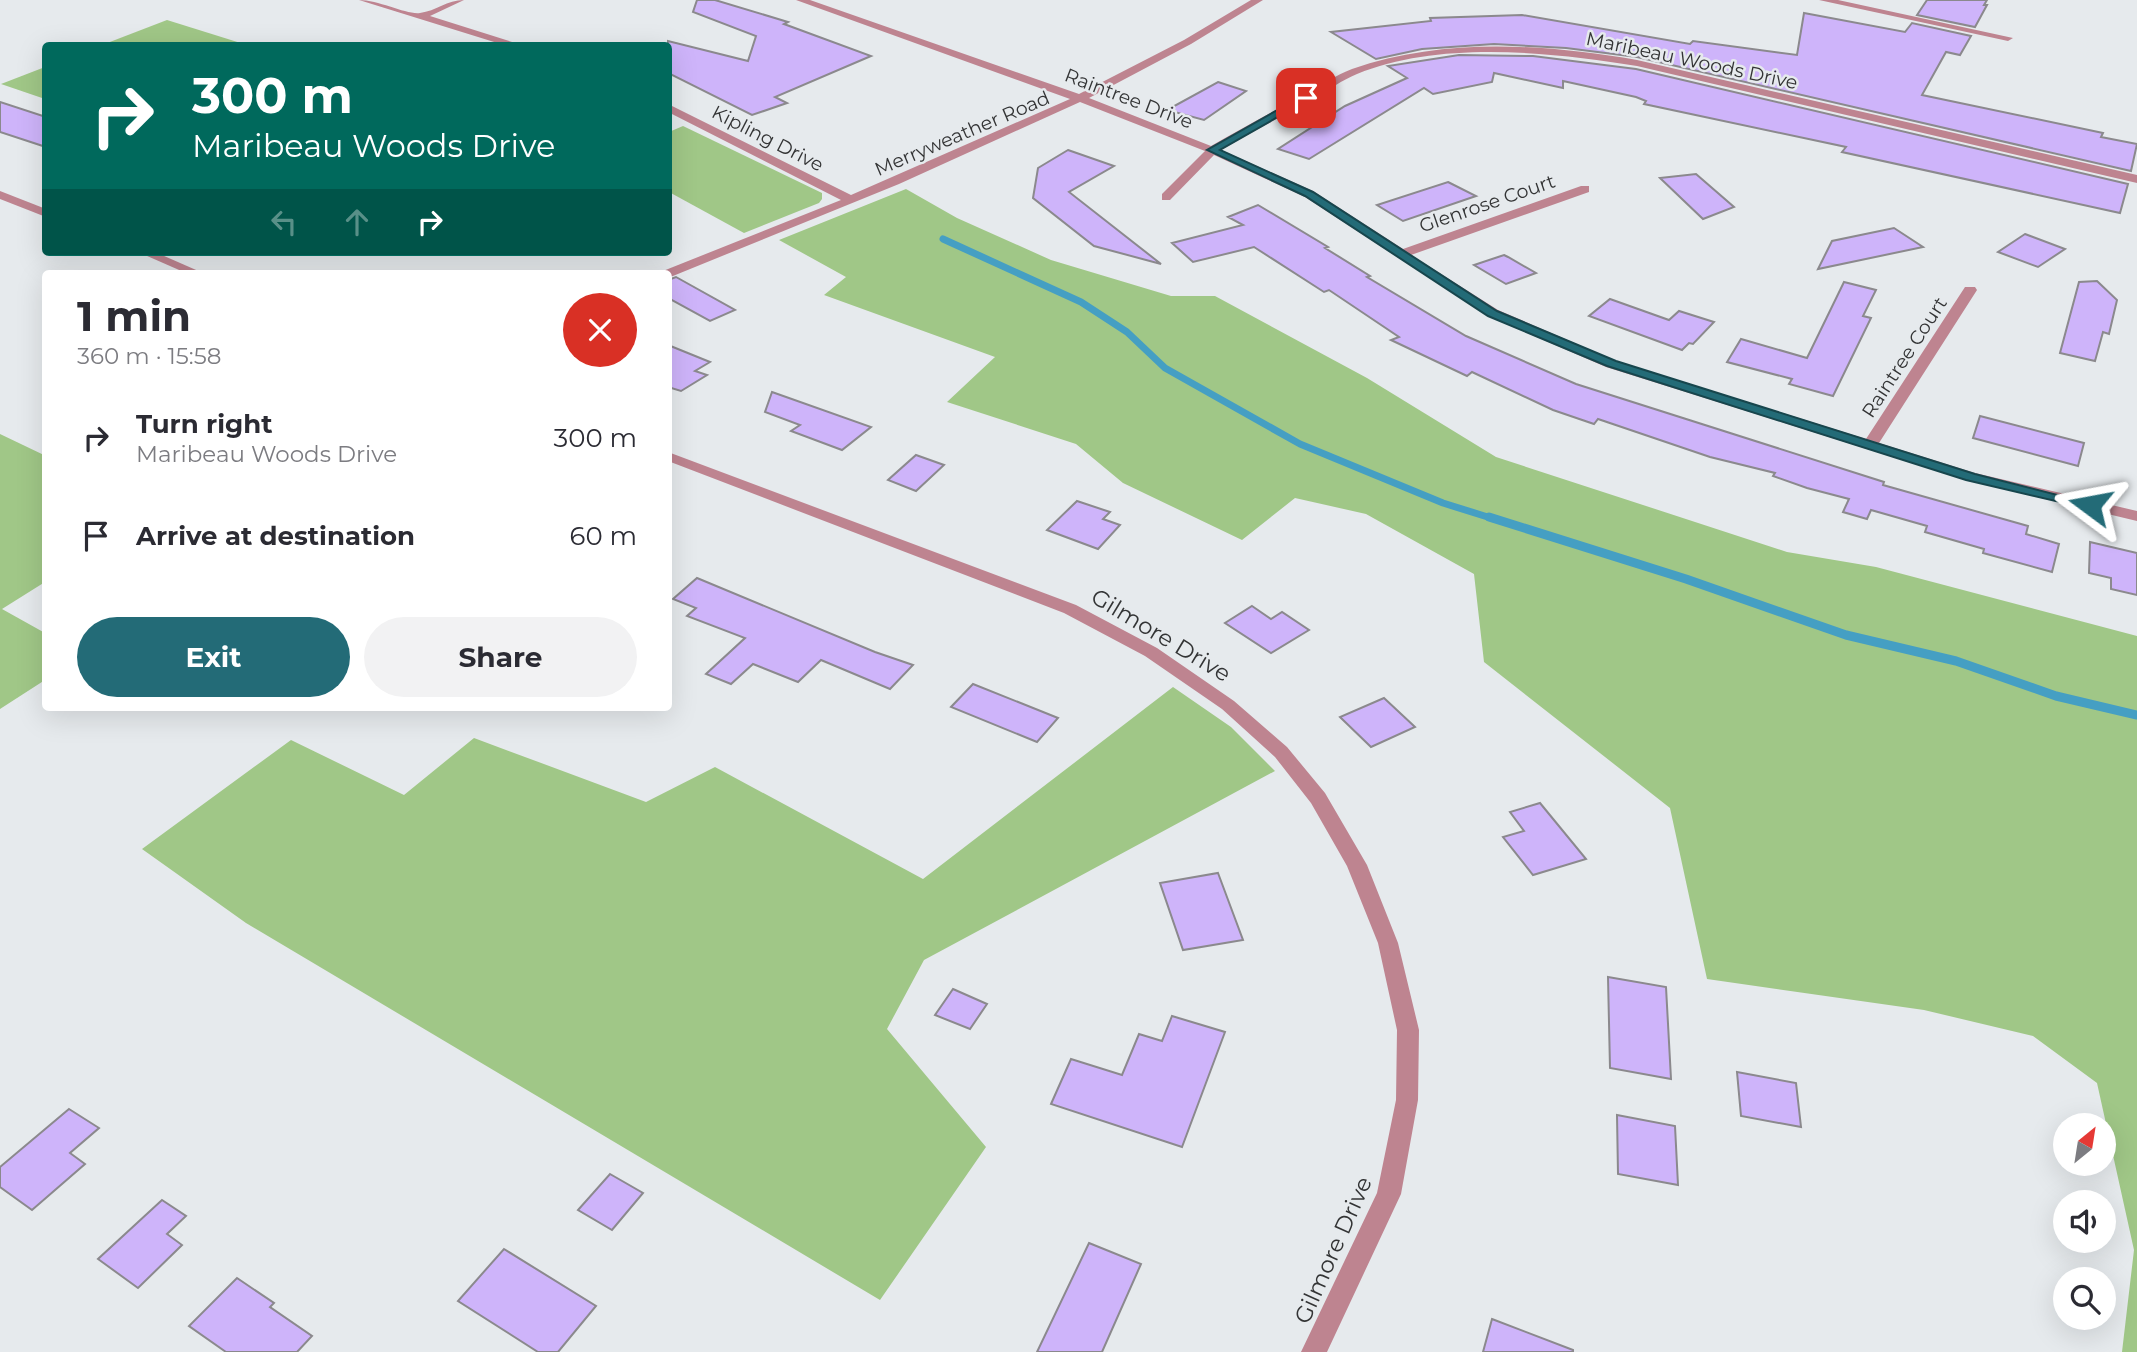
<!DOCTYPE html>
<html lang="en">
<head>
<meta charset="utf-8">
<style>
	:root { --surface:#fff; --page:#f2f2f3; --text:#2b2b33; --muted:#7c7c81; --accent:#236b77 }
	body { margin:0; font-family:Montserrat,sans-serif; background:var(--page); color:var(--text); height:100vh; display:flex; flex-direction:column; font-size:26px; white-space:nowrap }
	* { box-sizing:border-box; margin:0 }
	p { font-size:23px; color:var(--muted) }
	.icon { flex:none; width:38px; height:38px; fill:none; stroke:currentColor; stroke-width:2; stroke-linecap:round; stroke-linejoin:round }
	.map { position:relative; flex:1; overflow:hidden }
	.drawer { position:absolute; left:42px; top:270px; width:630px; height:441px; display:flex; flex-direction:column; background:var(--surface); border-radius:7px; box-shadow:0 7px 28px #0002 }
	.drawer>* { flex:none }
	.guide { position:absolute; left:42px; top:42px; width:630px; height:214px; border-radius:7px; box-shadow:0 7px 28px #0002; background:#00695c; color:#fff; overflow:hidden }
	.needle { width:46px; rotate:30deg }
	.controls { position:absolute; left:2053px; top:1113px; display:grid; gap:14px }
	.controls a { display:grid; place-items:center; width:63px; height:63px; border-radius:50%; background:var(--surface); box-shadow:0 7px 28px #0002; font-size:35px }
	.pin { position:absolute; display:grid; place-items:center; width:60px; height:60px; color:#fff; margin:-30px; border-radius:14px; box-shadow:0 4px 10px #0006 }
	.me { position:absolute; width:77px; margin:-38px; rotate:283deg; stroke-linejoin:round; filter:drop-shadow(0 0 5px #0008) }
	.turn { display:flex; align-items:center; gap:24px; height:147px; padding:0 35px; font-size:32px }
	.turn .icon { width:91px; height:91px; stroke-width:2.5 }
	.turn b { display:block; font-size:49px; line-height:60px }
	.lanes { display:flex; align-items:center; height:66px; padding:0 35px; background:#0003; justify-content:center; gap:35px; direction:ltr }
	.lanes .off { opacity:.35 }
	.round { display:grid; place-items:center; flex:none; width:74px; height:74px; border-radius:37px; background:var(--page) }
	.overview { display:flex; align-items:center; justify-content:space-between; height:119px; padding:0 35px }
	h1 { font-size:42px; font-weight:700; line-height:52px }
	.button { display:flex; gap:14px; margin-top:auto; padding:14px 35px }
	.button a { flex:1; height:80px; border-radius:42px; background:var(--accent); color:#fff; font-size:28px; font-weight:700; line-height:80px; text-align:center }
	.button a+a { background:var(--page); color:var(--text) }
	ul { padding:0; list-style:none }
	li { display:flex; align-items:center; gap:21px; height:98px; padding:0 35px }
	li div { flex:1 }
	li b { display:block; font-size:26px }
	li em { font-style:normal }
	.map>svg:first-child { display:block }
	.green { fill:#a0c787 }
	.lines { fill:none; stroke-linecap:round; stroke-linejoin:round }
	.stream-far1 { stroke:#459fc3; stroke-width:7 }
	.stream { stroke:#459fc3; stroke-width:9 }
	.building { fill:#ceb4fa; stroke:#8b898d; stroke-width:2 }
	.minor { fill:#be8490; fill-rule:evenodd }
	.route { fill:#236b77; stroke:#17464d; stroke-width:2 }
	.labels { text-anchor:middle; stroke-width:5; stroke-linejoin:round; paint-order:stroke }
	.far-street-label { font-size:19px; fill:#333435; stroke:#e6eaed }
	.street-label { font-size:23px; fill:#333435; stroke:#e6eaed }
</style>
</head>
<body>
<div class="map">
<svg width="2137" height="1352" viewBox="0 0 2137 1352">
	<rect width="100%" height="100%" fill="#e6eaed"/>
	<g class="green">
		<polygon points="167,20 247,45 102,45"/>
		<polygon points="45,67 45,99 1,84"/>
		<polygon points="683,126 822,193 822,199 819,203 744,233 669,192 669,132"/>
		<polygon points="906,189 957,218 1051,260 1171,296 1215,296 1367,378 1496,457 1787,552 1876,567 2137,636 2137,1352 2122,1352 2134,1250 2097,1083 2033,1036 1924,1010 1707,979 1670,808 1484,662 1474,574 1366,514 1295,498 1242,540 1123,483 1076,444 947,402 995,357 824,295 846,277 779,240"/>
		<polygon points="0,434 46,456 45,582 2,609 45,633 45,680 0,709"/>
		<polygon points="1173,687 1231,727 1275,771 924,960 887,1029 986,1147 880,1300 246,923 142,849 291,740 404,795 474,738 646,802 715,767 923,879"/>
	</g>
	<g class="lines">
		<polyline class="stream-far1" points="943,239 1081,302 1127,332 1165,368 1300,444 1443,503 1494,519"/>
		<polyline class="stream" points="1489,517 1686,579 1846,635 1956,661 2056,696 2137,715"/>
	</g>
	<g class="building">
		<polygon points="697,0 715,0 788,22 784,24 871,56 775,97 787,103 752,115 668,73 668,41 748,61 756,36 693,12"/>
		<polygon points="1927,0 1987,0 1984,5 1987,5 1975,27 1917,15"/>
		<polygon points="1804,13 1905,32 1912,23 1971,36 1960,55 1946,52 1922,95 2103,133 2101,137 2137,144 2131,171 1637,57 1566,48 1494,44 1422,49 1376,59 1331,32 1431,21 1430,18 1522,15 1690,44 1693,41 1797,55"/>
		<polygon points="1459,55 1533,56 1636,69 2128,184 2120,213 1842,152 1846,147 1644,104 1646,101 1636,97 1563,81 1563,88 1494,73 1492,82 1433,94 1424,88 1309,159 1278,149 1345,106 1407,78 1388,66"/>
		<polygon points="1218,82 1246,91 1204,120 1167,110"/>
		<polygon points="0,102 46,117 46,147 0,132"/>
		<polygon points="1068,150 1114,166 1069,192 1161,264 1094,246 1033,198 1038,168"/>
		<polygon points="1696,174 1734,207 1703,219 1660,178"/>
		<polygon points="1448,182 1476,196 1403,221 1377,205"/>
		<polygon points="1258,205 1328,247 1325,248 1370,276 1367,277 1466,336 1576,384 1884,482 1883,485 2028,526 2026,534 2059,544 2052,572 1983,553 1984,549 1925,532 1927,526 1871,510 1867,519 1843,512 1849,499 1807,488 1773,476 1775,473 1710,457 1598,419 1594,424 1553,410 1472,372 1467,376 1391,340 1399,337 1329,290 1324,292 1254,247 1193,262 1172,243 1243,225 1228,217"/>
		<polygon points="1894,228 1923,247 1818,269 1832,241"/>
		<polygon points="2025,234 2065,249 2038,267 1998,252"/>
		<polygon points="1504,255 1508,257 1536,273 1506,284 1474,265"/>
		<polygon points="676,277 735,310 710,321 668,298 668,280"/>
		<polygon points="2097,281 2117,300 2109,334 2103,332 2095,361 2060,353 2079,282"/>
		<polygon points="1844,282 1876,290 1863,316 1871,318 1833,396 1789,384 1792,379 1727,362 1741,339 1807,358"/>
		<polygon points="1610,299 1669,320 1679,311 1714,322 1693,344 1689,343 1682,350 1589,316"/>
		<polygon points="668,345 710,362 695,371 707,375 681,391 668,387"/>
		<polygon points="772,392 871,427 842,450 791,431 800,425 765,412"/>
		<polygon points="1980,416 2084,443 2078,466 1973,438"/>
		<polygon points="916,455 944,465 916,491 888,480"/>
		<polygon points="1077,501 1110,512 1103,519 1120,525 1098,549 1047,530"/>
		<polygon points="2090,542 2137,553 2137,595 2111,589 2111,578 2089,573"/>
		<polygon points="697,578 875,652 913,665 890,689 821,660 798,682 753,664 731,684 706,674 745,638 687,616 696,608 673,599"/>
		<polygon points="1252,606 1271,619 1282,612 1309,630 1271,653 1225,623"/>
		<polygon points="973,684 1058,718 1037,742 951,707"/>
		<polygon points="1384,698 1415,727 1371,747 1340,717"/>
		<polygon points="1540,803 1586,859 1533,875 1503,837 1524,831 1510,812"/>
		<polygon points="1218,873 1243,940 1183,950 1160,883"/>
		<polygon points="1608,977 1666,987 1671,1079 1610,1068"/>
		<polygon points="953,989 987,1004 970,1029 935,1015"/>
		<polygon points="1172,1016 1225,1032 1182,1147 1051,1104 1071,1059 1122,1075 1139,1034 1162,1041"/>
		<polygon points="1737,1072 1796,1083 1801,1127 1741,1116"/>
		<polygon points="69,1109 99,1128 70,1153 85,1164 32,1210 0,1187 0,1167"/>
		<polygon points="1617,1115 1675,1126 1678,1185 1618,1174"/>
		<polygon points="610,1174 643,1193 612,1230 578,1210"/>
		<polygon points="162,1200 186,1216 167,1234 182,1245 138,1288 98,1259"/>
		<polygon points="1089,1243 1141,1264 1102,1352 1037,1352"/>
		<polygon points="504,1249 596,1306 558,1352 538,1352 458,1301"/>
		<polygon points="237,1278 274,1303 270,1307 312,1336 297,1352 226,1352 189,1326"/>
		<polygon points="1492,1319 1573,1350 1573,1352 1483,1352"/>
	</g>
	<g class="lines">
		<g class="minor">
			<path d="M359 0C379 0 407 15 420 13 436 11 447 0 464 0L430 16 525 46H507Z"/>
			<path d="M796 0H810L1079 94 1184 40 1251 0H1263L1191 44 1089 98 1211 146C1243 128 1274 111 1305 94 1320 86 1336 75 1352 69 1444 37 1543 44 1637 60L2137 175V183L1637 66C1552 52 1439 40 1357 74 1342 80 1329 90 1315 98 1284 115 1252 132 1221 150L1313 191 1403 249 1581 186H1589V192L1411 255 1498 310 1616 361 1866 439 1965 287H1975L1977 290 1879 443 1975 473 2137 511V521L1966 480 1606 367 1488 316 1305 197 1214 155 1170 200H1162V194L1205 151 1080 102 899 184 668 278V273L663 271 841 200 668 112V104L851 195 1070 99Z"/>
			<polygon points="1819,0 1838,0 2013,38 2008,41"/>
			<polygon points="0,191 46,209 46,217 0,199"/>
			<polygon points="138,252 155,252 203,273 186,273"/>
			<polygon points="668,452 1076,605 1157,648 1234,701 1287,747 1325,793 1367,865 1398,943 1419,1030 1418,1100 1401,1194 1327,1352 1301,1352 1377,1193 1396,1100 1397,1030 1378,943 1347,866 1311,803 1275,757 1222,709 1145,656 1064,613 668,461"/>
		</g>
	</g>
	<polygon class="route" points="1302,96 1311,98 1220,150 1313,192 1497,311 1616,361 1975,474 2097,505 2090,509 1966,480 1607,366 1488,316 1305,196 1207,150"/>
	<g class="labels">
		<g class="far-street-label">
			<text transform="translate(1692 60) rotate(12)" y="7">Maribeau Woods Drive</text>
			<text transform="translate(1129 98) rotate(21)" y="7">Raintree Drive</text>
			<text transform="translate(962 133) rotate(-23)" y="7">Merryweather Road</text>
			<text transform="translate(768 138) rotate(27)" y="7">Kipling Drive</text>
			<text transform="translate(1487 203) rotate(-19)" y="7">Glenrose Court</text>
			<text transform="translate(1904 357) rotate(-57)" y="7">Raintree Court</text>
		</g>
		<g class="street-label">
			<text transform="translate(1161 635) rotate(31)" y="8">Gilmore Drive</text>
			<text transform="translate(1333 1250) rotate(-66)" y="8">Gilmore Drive</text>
		</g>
	</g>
</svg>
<div class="controls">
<a><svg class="needle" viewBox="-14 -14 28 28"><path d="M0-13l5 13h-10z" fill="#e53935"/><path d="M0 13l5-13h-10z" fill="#7c7c81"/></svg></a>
<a><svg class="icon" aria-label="sound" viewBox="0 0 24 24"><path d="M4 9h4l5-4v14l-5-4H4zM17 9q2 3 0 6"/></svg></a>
<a><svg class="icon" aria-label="search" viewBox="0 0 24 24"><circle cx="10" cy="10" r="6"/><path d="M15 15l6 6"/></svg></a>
</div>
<div class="pin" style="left:1306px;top:98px;background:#d93025"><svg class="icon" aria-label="arrive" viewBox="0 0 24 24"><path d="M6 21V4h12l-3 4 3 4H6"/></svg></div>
<svg class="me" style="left:2090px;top:505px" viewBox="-20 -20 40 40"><path d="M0-17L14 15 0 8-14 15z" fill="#236b77" stroke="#fff" stroke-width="4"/></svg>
<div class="guide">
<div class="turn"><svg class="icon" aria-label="right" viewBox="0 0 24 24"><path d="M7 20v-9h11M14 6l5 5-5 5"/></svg><div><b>300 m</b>Maribeau Woods Drive</div></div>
<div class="lanes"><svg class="icon off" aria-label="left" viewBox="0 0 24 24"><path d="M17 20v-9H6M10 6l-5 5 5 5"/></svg><svg class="icon off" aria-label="ahead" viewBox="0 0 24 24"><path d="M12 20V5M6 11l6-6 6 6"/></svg><svg class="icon" aria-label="right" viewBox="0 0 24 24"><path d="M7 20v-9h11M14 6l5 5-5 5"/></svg></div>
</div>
<section class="drawer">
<div class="overview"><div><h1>1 min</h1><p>360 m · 15:58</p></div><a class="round" style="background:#d93025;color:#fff"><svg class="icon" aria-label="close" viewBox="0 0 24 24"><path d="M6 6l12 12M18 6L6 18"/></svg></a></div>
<ul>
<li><svg class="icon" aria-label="right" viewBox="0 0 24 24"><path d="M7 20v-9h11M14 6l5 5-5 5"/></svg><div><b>Turn right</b><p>Maribeau Woods Drive</p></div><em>300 m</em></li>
<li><svg class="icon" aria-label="arrive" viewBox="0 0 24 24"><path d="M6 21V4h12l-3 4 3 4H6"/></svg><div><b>Arrive at destination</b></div><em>60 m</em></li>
</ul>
<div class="button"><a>Exit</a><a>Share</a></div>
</section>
</div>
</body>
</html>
